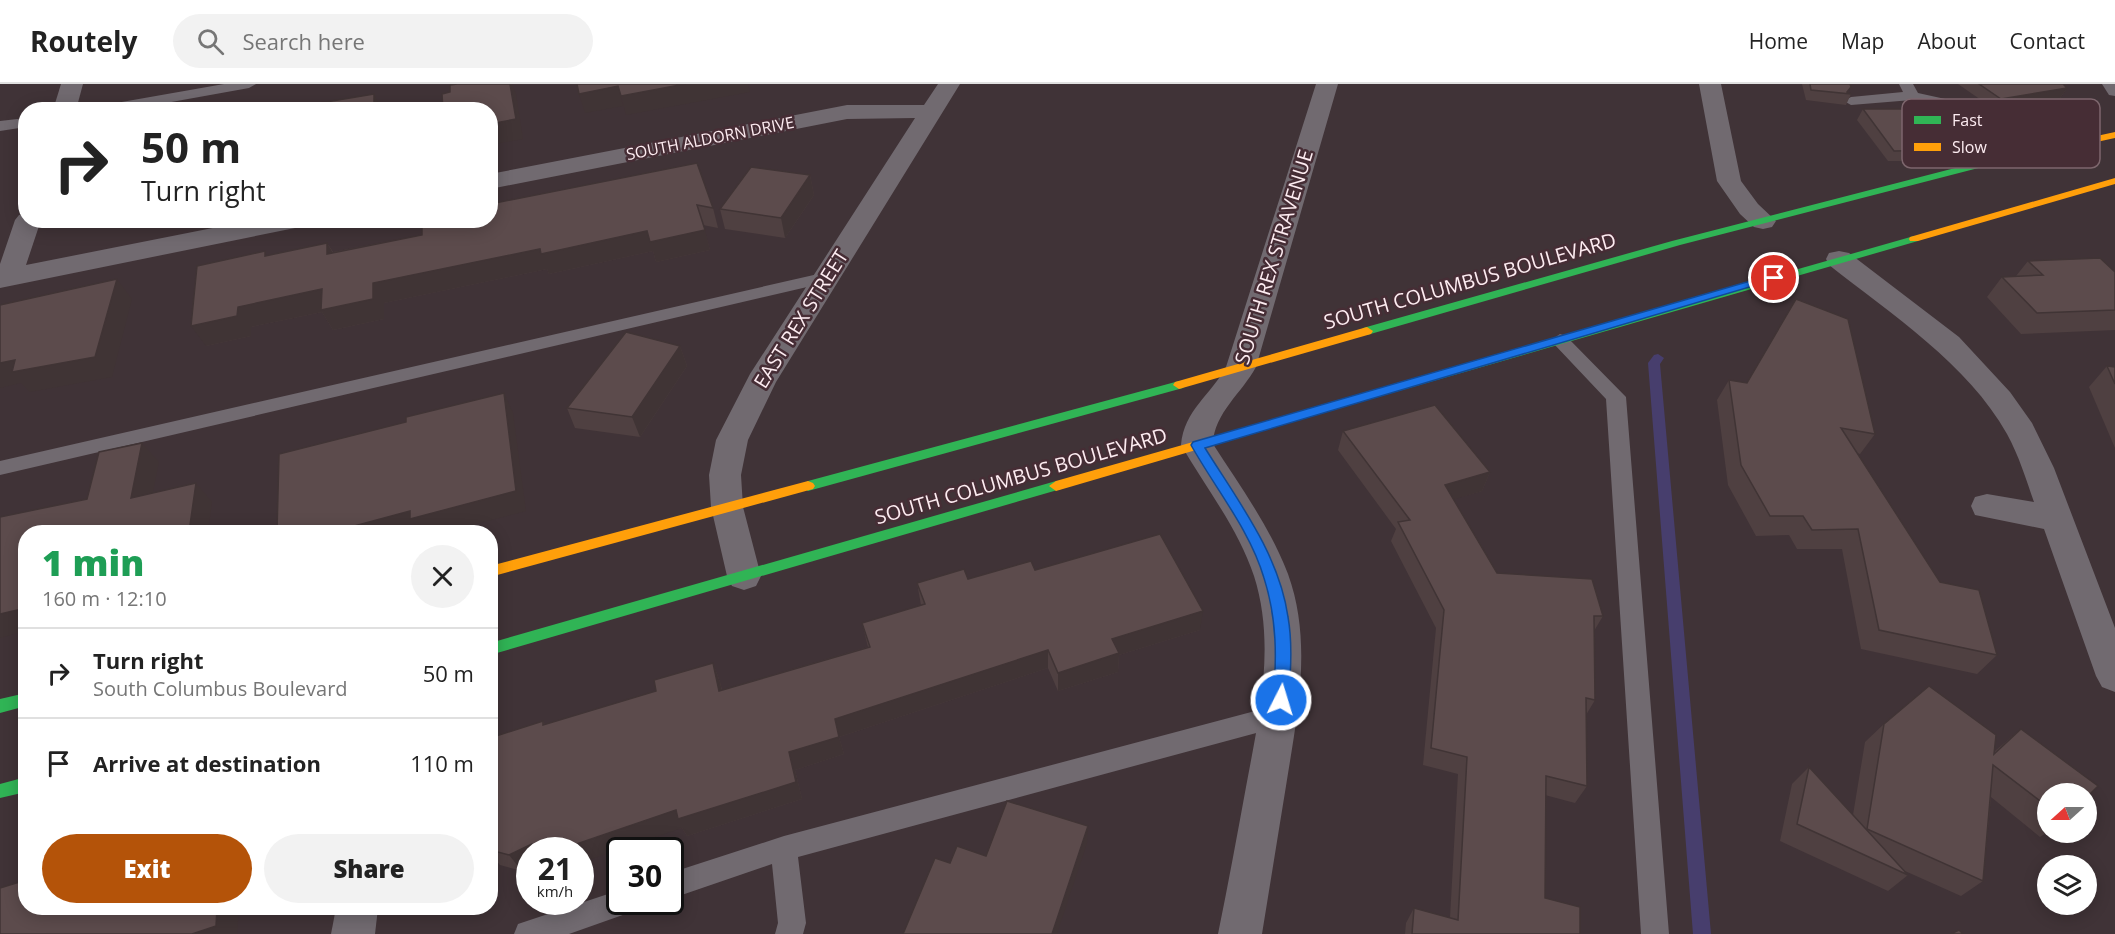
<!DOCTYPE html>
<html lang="en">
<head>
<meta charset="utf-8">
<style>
	:root { --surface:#fff; --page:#f2f2f2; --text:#222; --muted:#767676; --line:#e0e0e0; --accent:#b45309 }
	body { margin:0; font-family:"Open Sans",sans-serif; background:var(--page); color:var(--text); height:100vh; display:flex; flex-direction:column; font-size:22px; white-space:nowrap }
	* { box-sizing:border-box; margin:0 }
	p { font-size:20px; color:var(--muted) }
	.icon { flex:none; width:33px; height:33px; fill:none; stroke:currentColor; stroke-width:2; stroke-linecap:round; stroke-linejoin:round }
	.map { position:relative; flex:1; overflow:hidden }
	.details { position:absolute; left:18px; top:441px; width:480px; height:390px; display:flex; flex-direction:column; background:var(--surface); border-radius:24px; box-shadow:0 3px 15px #0003 }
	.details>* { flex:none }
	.guide { position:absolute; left:18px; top:18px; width:480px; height:126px; border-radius:24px; box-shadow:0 3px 15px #0003; background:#fff; color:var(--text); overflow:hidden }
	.needle { width:39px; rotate:249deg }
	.controls { position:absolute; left:2037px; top:699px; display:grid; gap:12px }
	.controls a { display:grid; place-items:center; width:60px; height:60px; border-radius:50%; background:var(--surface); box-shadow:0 3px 15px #0003; font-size:30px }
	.speed { position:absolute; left:516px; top:753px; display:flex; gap:12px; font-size:30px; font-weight:700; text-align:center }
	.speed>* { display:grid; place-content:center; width:78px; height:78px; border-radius:50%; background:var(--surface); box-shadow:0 3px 15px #0003; line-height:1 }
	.speed small { font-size:15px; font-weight:400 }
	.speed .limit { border:3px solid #111; border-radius:9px; background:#fff; color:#111 }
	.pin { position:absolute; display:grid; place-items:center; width:51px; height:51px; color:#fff; margin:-26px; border:3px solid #fff; border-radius:50%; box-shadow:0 2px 6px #0007 }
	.me { position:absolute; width:66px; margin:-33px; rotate:5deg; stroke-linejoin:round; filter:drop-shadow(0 0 4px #0008) }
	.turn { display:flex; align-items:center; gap:21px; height:126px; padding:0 24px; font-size:27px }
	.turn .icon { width:78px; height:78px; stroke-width:2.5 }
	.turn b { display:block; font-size:42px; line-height:51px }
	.round { display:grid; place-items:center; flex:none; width:63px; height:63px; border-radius:32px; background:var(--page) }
	.headline { display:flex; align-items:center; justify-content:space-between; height:102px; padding:0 24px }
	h1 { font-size:36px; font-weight:800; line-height:45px; color:#1e9e55 }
	.action { display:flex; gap:12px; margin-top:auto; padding:12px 24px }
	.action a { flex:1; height:69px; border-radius:36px; background:var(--accent); color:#fff; font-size:24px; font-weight:800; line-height:69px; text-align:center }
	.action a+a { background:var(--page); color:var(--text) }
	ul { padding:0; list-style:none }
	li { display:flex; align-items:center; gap:18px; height:90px; padding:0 24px; border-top:2px solid var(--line) }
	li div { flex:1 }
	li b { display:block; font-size:22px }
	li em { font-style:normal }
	header { display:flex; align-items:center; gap:36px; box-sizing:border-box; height:84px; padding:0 30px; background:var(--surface); border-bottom:2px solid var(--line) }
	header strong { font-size:28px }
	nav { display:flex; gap:33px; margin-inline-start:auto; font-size:21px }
	.search { width:420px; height:54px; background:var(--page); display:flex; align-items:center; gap:15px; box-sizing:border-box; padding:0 21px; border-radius:33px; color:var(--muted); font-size:22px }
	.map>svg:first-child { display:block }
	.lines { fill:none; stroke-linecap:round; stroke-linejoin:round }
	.stream { fill:#473e6d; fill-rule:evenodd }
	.lane { fill:#716a70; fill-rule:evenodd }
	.street { fill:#716a70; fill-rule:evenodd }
	.fast { fill:#30b455; fill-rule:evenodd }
	.slow { fill:#ff9f0a; fill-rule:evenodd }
	.wall { fill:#4f4041 }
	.shaded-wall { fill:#403435 }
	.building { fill:#5c4b4c; stroke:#403435; stroke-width:1.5 }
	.route { fill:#1a73e8; stroke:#114b97; stroke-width:1.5 }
	.labels { text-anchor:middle; stroke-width:5; stroke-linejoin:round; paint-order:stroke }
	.far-street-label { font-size:16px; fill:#fdecf1; stroke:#462d35 }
	.street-label { font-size:20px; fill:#fdecf1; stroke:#462d35 }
	.key { fill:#462d35; stroke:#7d666d; stroke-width:1.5 }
	.key-label { font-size:16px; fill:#fdecf1 }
</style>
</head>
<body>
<header>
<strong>Routely</strong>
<div class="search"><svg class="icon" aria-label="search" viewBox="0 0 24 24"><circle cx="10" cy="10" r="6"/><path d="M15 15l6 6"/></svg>Search here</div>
<nav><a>Home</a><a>Map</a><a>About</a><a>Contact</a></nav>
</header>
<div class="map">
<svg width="2115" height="850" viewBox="0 0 2115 850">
	<rect width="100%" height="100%" fill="#403337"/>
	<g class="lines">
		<polygon class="stream" points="1658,270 1664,274 1660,280 1711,850 1693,850 1648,279 1654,271"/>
		<g class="lane">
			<polygon points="224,0 256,0 249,4 127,26 92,26 99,22"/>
			<polygon points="1899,0 1913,0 1918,9 1986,24 2073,59 2076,62 2073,65 2063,65 1977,30 1912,16 1851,21 1844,17 1851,13 1903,8"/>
			<polygon points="2102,0 2115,0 2115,12 2109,11"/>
			<polygon points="26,34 26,43 0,47 0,37"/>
			<polygon points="827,188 833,189 836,193 833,197 0,391 0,377"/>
			<polygon points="1560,250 1566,252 1626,313 1669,850 1641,850 1606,315 1554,260 1551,256"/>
			<polygon points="1278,621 1287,625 1290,632 1287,639 1278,643 798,773 806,839 803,850 775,850 778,839 772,780 670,815 670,789 784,752"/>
			<polygon points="620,806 620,818 637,818 634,827 569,850 514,850 518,840"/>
		</g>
		<g class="street">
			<polygon points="61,0 83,0 76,26 53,26"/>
			<polygon points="938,0 960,0 776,298 748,356 741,391 743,423 761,492 756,502 744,506 732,502 727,492 711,423 709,391 716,356 750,290 915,34 847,35 490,105 490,90 847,21 924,21"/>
			<path d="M1316 0H1338L1256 283C1242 309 1214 329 1213 360 1240 402 1270 443 1288 490 1313 559 1297 632 1286 702 1278 751 1270 801 1262 850H1218C1228 801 1237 752 1246 703 1259 633 1276 561 1254 492 1238 444 1206 404 1181 361 1184 326 1211 311 1226 283Z"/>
			<polygon points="1699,0 1721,0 1741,97 1758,120 1776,137 1772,143 1763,145 1754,143 1740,130 1717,97"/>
			<polygon points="26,129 26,136 41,136 26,181 253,136 308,136 304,141 295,144 0,204 0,180 15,136 19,131"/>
			<path d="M1839 167 1849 169 1959 253 2010 308 2032 339 2054 384 2115 544V608L2102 603 2096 592 2044 445 1975 431 1971 422 1975 413 1987 410 2034 418C2026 395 2019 372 2007 350 1968 280 1891 230 1829 181L1826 175 1829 169Z"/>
			<polygon points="336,824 378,824 375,850 331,850"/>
		</g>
		<g class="fast">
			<polygon points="1986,76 1991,79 1990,81 1680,161 1367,251 1361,247 1363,244 1672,157"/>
			<polygon points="1914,152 1918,153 1918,157 1298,336 1292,332 1298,328"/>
			<polygon points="1179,297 1183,298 1185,301 1183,304 808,407 801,402 808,397"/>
			<polygon points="1056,397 1061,399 1063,402 1061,405 490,571 490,559"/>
			<polygon points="26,609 26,622 0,629 0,615"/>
			<polygon points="26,693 26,708 0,714 0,700"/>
		</g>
		<g class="slow">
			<polygon points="2115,48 2115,54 1986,82 1981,79 1986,76"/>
			<polygon points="2115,94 2115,100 1918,157 1910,157 1909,155 1910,153"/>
			<polygon points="1367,243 1373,247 1371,250 1179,305 1173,301 1175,298"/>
			<polygon points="1298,328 1302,329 1304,332 1302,335 1056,407 1049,402 1056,397"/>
			<polygon points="808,397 813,399 815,402 813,405 490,493 490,482"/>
		</g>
	</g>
	<g class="wall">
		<polygon points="1802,0 1850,0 1848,8 1851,10 1846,21 1806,16"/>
		<polygon points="1958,0 2063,0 2067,4 2060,14 1994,25"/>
		<polygon points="1863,25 1952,66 1945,77 1888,77 1857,36"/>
		<polygon points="697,79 713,124 718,144 703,141 710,166 656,178 653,167 549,190 547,185 384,219 384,235 333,246 322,228 251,243 251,252 206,262 268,171 327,159 333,168 422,151"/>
		<polygon points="810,91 814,111 785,154 725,145 720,125"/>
		<polygon points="2028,177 2115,188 2115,246 2021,250 1987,213 2002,193 2016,192"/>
		<polygon points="680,262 687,282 640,353 575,344 567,324"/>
		<polygon points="2107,282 2115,283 2115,364 2089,303"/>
		<polygon points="1729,296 1875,350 1860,370 1857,369 1940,498 1997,571 1977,590 1861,565 1842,465 1797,465 1789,451 1756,452 1728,401 1717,316"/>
		<polygon points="1343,347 1490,388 1482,407 1453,415 1497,489 1603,532 1594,547 1595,616 1586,631 1587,702 1575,719 1545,711 1545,814 1580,850 1405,850 1406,839 1414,824 1450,834 1458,690 1423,681 1436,544 1391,457 1396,445 1338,366"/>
		<polygon points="1035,486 1200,546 1119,571 1118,588 1058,607 1048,584 839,653 844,670 795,686 802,715 687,752 682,744 580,766 530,766 522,787 500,781 490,770 490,654 543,637 545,641 656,607 713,579 720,598 722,606 868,563 862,539 921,521 917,499 968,495"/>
		<polygon points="1884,640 1995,667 2021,645 2048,710 2048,748 2040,753 1991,713 1983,797 1961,812 1905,787 1908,791 1888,807 1780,757 1792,700 1809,683 1853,731 1865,658"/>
	</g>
	<g class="shaded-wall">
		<polygon points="510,0 512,0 516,10 523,55 490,61 490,40"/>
		<polygon points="685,0 748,0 750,8 626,31 621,12"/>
		<polygon points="618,2 623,22 585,29 579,10"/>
		<polygon points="2067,4 2060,14 1994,25 2001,15"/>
		<polygon points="374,10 382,26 374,26"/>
		<polygon points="810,91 814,111 785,154 781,134"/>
		<polygon points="705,146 710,166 656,178 653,167 549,190 547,185 384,219 384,235 333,246 322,228 251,243 251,252 206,262 191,242 238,223 322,205 373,199 540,165 647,147"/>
		<polygon points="327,159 339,179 327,170"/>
		<polygon points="117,195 132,215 112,293 30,308 21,299 0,304 0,279 15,276"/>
		<polygon points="680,262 687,282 640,353 632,333"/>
		<polygon points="504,309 513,329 526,427 445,448 332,448"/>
		<polygon points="142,359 159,378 148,433 131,414"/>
		<polygon points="1490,388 1482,407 1438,420 1445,401"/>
		<polygon points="196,399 212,418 208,448 189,448"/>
		<polygon points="26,524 26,547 0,554 0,530"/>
		<polygon points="1203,527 1200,546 1119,571 1118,588 1058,607 1058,589 1112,555"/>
		<polygon points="1048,566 1048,584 839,653 835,635"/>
		<polygon points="713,579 720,598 726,626 719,607"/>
		<polygon points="839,653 844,670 795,686 802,715 687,752 682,744 580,779 580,766 559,766 789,668"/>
		<polygon points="1088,742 1087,759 1057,850 1052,850"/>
		<polygon points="532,760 537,766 530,766 530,784 522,787 509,771"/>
		<polygon points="217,824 239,824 237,850 192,850"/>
	</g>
	<g class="building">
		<polygon points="457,0 510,0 516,35 490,40 490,26 443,26 442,10 450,8 450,1"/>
		<polygon points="577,0 685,0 621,12 618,2 579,10"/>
		<polygon points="1810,0 1850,0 1851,3 1847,8 1851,10 1811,6"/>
		<polygon points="1979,0 2063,0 2067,4 2001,15"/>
		<polygon points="374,10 374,26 313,26 314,20"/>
		<polygon points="1863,25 1913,25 1952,66 1894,67"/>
		<polygon points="697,79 713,124 697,121 705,146 650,158 647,147 541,170 540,165 373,199 373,215 321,226 322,205 238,223 237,232 191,242 197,182 265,167 265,172 327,159 327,170 422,151 422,136 490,136 490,120"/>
		<polygon points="751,83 810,91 781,134 720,125"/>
		<polygon points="2100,174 2115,188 2115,226 2037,229 2002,193 2043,191 2028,177"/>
		<polygon points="117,195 95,273 12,288 15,276 0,279 0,221"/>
		<polygon points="1796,215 1848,235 1875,350 1841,344 1940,498 1979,506 1997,571 1879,546 1858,445 1812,446 1803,432 1770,432 1741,381 1729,296 1747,299"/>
		<polygon points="626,248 680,262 632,333 567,324"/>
		<polygon points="2107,282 2115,283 2115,300"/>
		<polygon points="504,309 516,407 410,435 410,427 332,448 277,448 279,370 406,338 406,333"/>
		<polygon points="1435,321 1490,388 1445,401 1497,489 1592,495 1603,532 1594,532 1595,616 1586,614 1587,702 1546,692 1545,814 1580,823 1580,850 1412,850 1414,824 1458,836 1467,673 1431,664 1444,526 1398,438 1410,436 1343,347"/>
		<polygon points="142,359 131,414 196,399 189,448 26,448 26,524 0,530 0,433 87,415 99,368"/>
		<polygon points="1160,450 1203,527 1112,555 1119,569 1058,589 1048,566 835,635 839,653 789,668 796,698 678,735 676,726 559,766 537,766 532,760 509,771 490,766 490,654 543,637 543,641 656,607 654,596 713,579 719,607 870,563 862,539 925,520 917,499 964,485 968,495 1031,477 1035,486"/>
		<polygon points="1929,602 1996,651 1994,670 2021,645 2098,702 2086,714 2086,710 2048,710 2048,723 1993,681 1983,797 1867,745 1884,640"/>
		<polygon points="1809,683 1908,791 1797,740"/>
		<polygon points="1007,717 1088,742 1052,850 903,850 935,774 950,779 957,762 986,772"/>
		<polygon points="26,796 26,824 217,824 216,842 192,850 0,850 0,804"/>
		<polygon points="1959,846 1963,850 1951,850"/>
	</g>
	<path class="route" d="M1771 191 1780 194 1205 364C1238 417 1279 470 1288 533 1293 561 1291 589 1288 616L1286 621H1275L1273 616C1277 574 1277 535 1264 494 1250 446 1215 404 1191 361L1193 358Z"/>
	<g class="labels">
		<g class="far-street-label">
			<text transform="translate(710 54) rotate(-11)" y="6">SOUTH ALDORN DRIVE</text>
		</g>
		<g class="street-label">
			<text transform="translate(1274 173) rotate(-73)" y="7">SOUTH REX STRAVENUE</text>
			<text transform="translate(1470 197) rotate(-16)" y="7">SOUTH COLUMBUS BOULEVARD</text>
			<text transform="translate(801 235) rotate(-58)" y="7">EAST REX STREET</text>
			<text transform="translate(1021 392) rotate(-16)" y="7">SOUTH COLUMBUS BOULEVARD</text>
		</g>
	</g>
	<rect x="1902" y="15" width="198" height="69" rx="9" class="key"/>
	<rect x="1914" y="32" width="27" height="8" fill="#30b455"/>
	<rect x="1914" y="59" width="27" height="8" fill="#ff9f0a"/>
	<g class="key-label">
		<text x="1952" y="42">Fast</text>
		<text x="1952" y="69">Slow</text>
	</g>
</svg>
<div class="controls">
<a><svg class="needle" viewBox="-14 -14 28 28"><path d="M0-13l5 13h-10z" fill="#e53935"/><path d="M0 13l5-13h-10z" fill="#767676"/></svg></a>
<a><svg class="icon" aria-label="layers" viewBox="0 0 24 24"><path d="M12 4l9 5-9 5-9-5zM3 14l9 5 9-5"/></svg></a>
</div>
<div class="speed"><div>21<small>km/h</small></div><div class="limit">30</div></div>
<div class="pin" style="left:1774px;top:194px;background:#d93025"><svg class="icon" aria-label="arrive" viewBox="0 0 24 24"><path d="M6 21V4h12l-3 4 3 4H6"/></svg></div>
<svg class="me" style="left:1281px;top:616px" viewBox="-20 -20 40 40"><circle r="17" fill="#1a73e8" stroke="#fff" stroke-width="3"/><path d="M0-11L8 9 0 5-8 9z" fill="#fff"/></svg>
<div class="guide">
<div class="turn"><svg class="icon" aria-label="right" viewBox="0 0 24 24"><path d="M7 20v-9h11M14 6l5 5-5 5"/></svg><div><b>50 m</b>Turn right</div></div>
</div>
<section class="details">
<div class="headline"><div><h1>1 min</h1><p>160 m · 12:10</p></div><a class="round"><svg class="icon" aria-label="close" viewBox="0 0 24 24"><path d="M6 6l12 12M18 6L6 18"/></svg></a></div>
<ul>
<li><svg class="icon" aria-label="right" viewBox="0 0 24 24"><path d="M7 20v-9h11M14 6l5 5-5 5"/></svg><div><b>Turn right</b><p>South Columbus Boulevard</p></div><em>50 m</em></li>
<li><svg class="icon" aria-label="arrive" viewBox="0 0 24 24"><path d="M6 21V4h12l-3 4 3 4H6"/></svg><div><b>Arrive at destination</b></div><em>110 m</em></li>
</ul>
<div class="action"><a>Exit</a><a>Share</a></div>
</section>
</div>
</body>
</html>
